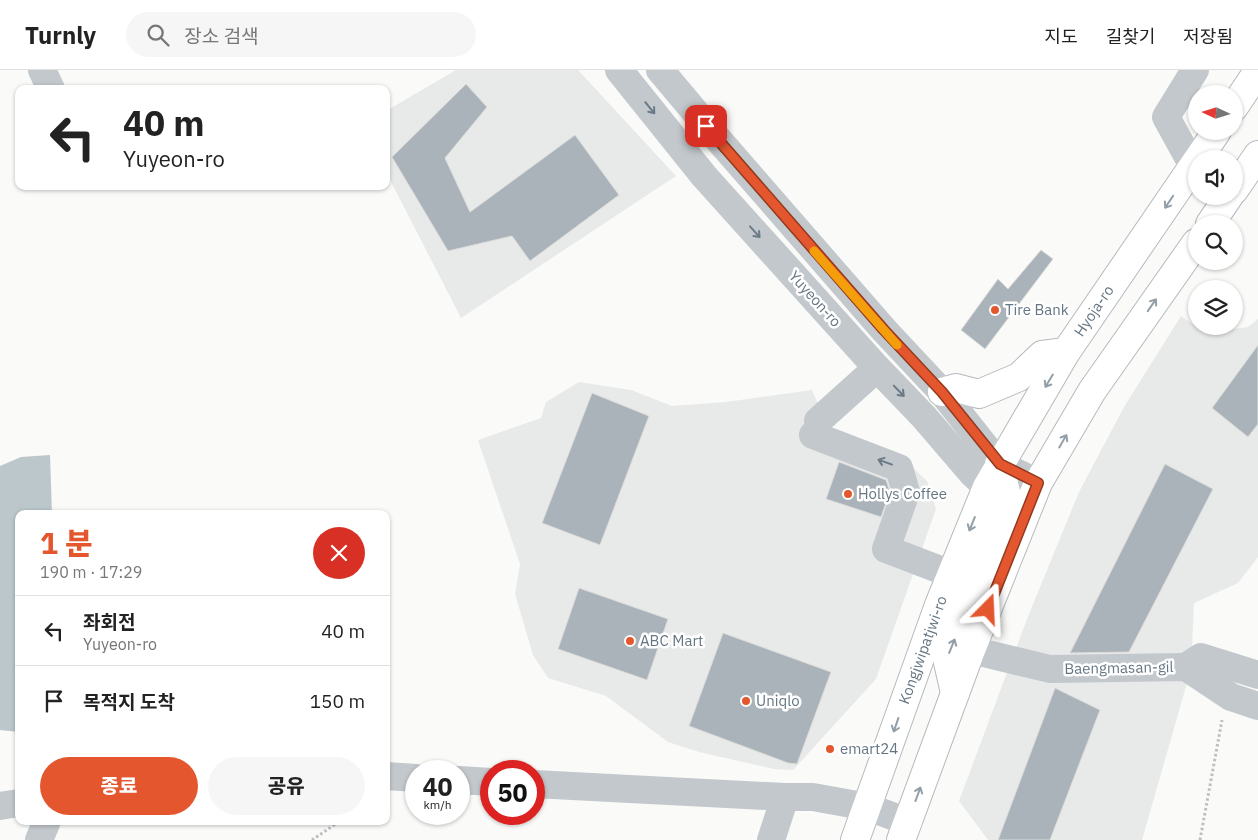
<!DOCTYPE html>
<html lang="ko">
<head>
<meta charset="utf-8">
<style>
	:root { --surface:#fff; --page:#f6f6f6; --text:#222; --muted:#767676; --line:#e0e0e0; --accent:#e4572e }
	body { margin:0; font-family:"IBM Plex Sans","Noto Sans KR",sans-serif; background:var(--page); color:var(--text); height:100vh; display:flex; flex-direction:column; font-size:19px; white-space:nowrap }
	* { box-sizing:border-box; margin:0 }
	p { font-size:16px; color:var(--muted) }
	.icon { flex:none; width:28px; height:28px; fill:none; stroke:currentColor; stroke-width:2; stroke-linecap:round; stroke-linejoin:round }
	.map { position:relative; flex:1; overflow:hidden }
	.details { position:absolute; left:15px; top:440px; width:375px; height:315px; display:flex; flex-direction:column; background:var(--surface); border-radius:10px; box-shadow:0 1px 4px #0004 }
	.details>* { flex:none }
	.banner { position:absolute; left:15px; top:15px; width:375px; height:105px; border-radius:10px; box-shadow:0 1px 4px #0004; background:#fff; color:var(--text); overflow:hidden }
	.needle { width:32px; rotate:274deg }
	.controls { position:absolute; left:1188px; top:15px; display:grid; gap:10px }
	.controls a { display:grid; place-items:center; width:55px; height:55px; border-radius:50%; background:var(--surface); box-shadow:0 1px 4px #0004; font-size:25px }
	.speed { position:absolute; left:405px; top:690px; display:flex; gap:10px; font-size:25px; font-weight:700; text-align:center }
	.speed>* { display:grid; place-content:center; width:65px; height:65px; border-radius:50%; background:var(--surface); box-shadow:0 1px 4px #0004; line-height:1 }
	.speed small { font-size:12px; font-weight:400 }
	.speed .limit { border:8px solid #d22; background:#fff; color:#111 }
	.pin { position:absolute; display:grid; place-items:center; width:42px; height:42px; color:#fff; margin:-21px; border-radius:10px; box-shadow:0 2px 8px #0006 }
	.me { position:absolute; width:55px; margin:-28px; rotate:21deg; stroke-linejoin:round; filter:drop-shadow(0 0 4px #0008) }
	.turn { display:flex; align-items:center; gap:18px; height:105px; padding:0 25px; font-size:22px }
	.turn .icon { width:65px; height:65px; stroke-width:2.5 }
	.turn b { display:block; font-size:35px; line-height:42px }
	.round { display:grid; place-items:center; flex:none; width:52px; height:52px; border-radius:26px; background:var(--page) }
	.head { display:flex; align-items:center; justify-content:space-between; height:85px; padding:0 25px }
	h1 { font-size:30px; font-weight:800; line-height:38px; color:var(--accent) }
	.action { display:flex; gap:10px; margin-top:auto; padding:10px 25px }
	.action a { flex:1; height:58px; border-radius:30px; background:var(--accent); color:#fff; font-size:20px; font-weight:800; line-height:58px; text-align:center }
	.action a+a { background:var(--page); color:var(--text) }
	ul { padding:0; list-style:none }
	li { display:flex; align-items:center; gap:15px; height:70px; padding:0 25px; border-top:1px solid var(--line) }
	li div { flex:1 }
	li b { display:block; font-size:19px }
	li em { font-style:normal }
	header { display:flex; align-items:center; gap:30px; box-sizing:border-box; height:70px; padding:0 25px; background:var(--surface); border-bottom:1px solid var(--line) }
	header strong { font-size:24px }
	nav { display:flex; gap:28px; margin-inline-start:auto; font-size:18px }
	.search { width:350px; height:45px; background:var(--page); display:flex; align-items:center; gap:12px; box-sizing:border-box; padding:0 18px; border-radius:28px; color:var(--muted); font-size:19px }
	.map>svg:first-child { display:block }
	.built { fill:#e8e9e9 }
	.water { fill:#bbc7cb }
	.building { fill:#aab3b9; stroke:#dcdcda }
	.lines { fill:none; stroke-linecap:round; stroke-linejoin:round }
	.major-casing { stroke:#b5babe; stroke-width:30 }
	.path { stroke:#bbbfc2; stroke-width:3; stroke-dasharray:2.5 2.5; stroke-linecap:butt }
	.minor { stroke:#c3c8cc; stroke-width:28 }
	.major { stroke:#fff; stroke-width:28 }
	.oneway { stroke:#6a7a87 }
	.oneway2 { stroke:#939fa8 }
	.route-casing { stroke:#94391e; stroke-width:12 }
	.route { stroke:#e4572e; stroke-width:9 }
	.slow { stroke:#f59e0b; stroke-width:9 }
	.poi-dot { fill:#e4572e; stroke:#fff; stroke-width:2 }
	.labels { text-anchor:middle; stroke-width:5; stroke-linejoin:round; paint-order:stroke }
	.street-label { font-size:15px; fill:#657683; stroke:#fff }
	.poi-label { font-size:15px; fill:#657683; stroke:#fff; text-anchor:start }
</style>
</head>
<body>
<header>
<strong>Turnly</strong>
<div class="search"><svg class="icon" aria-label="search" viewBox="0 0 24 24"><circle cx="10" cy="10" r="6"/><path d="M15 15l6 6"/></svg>장소 검색</div>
<nav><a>지도</a><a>길찾기</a><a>저장됨</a></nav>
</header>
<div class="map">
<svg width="1258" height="770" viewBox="0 0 1258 770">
	<rect width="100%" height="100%" fill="#fafaf8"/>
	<g class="built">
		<polygon points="456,0 578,0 676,106 461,248 386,102 386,41"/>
		<polygon points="1181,246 1206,263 1248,257 1258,249 1258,487 1238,513 1194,533 1191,599 1142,770 988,770 959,731 1027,549 1079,422 1124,337"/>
		<polygon points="579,312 631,320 672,336 726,332 812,320 825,350 840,371 906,391 927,411 936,439 876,609 793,700 774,699 699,682 668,672 606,626 548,608 533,585 515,524 520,494 478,370 541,348 546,332"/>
	</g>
	<polygon class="water" points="50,385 52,444 19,444 19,662 0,660 0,396 21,387"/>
	<g class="building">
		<polygon points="466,14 487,37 445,88 470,142 575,65 619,125 530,191 512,166 448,181 392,87"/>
		<polygon points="1041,180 1053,189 985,279 961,260 998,209 1008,219"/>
		<polygon points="1258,275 1258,354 1248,367 1212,338"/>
		<polygon points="592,323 649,346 600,475 542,453"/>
		<polygon points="839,392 886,410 890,422 881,447 826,429"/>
		<polygon points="1165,394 1213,419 1129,582 1070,583"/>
		<polygon points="579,518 668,549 647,610 558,579"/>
		<polygon points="723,563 831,602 797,694 788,693 689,656"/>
		<polygon points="1055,618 1100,640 1050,770 998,770"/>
	</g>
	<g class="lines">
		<g class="major-casing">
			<g id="major">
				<polyline points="1234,37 1258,1"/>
				<polyline points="1198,89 1217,61"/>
				<polyline points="1234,120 1258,85"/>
				<polyline points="1210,154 1229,126"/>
				<polyline points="942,322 956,318 979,324 1019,307 1042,285 1066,282"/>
				<polyline points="955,623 947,588 986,490 1008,430 999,394"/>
				<polyline points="855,770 939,535 987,417 1066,282 1196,92"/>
				<polyline points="901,770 971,580 1038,413 1092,321 1196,173"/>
			</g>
		</g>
		<g class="path">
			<polyline points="312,770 340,751"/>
			<polyline points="1200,770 1222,650"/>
		</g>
		<g class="minor">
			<polyline points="42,0 51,19"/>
			<polyline points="619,0 704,106 877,298 924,347 973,404 987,417 1006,429"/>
			<polyline points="660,0 717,68 884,260 942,322 999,394 1038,413"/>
			<polyline points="1193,96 1166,47 1195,0"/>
			<polyline points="818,351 877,298"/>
			<polyline points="813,365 899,398 906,422 886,479 951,504"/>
			<polyline points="971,580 1050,599 1186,597 1231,627 1258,636"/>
			<polyline points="1186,597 1201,587 1258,605"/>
			<polyline points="386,706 416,708"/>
			<polyline points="459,710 491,712"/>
			<polyline points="534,714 785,727 813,727 868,737 908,752"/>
			<polyline points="0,736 19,733"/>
			<polyline points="39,770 47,751"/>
			<polyline points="771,770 785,727"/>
		</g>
		<use href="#major" class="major"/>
	</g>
	<defs><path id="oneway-shaft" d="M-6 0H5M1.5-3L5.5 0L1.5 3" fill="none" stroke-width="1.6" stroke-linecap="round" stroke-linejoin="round" transform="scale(1.25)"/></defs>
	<g class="oneway">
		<use href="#oneway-shaft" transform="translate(650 38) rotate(51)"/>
		<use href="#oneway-shaft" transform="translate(755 162) rotate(48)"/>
		<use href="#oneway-shaft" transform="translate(899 321) rotate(46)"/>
		<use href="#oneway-shaft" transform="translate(885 392) rotate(-160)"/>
	</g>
	<g class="oneway2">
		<use href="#oneway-shaft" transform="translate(1169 132) rotate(124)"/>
		<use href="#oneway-shaft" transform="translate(1152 235) rotate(-55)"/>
		<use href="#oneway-shaft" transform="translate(1049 311) rotate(121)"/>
		<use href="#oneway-shaft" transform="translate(1063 371) rotate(-60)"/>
		<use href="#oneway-shaft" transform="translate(972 454) rotate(112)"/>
		<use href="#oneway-shaft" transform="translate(952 576) rotate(-68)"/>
		<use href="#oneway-shaft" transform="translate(896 655) rotate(109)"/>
		<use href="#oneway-shaft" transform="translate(918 724) rotate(-70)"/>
	</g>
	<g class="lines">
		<g class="route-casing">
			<polyline id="route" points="706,56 884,260 942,322 1000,394 1038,413 988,539"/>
		</g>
		<use href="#route" class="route"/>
		<polyline class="slow" points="814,181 897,275"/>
	</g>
	<g class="poi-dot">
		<circle cx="995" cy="240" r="5"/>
		<circle cx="848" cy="424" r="5"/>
		<circle cx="630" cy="571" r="5"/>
		<circle cx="746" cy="631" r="5"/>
		<circle cx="830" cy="679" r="5"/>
	</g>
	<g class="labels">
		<g class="street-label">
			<text transform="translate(815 229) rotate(48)" y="5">Yuyeon-ro</text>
			<text transform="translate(1094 241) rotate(-56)" y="5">Hyoja-ro</text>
			<text transform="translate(923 580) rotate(-70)" y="5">Kongjwipatjwi-ro</text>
			<text transform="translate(1119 598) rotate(-1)" y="5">Baengmasan-gil</text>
		</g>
		<g class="poi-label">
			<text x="1005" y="245">Tire Bank</text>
			<text x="858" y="429">Hollys Coffee</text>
			<text x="640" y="576">ABC Mart</text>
			<text x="756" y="636">Uniqlo</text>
			<text x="840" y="684">emart24</text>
		</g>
	</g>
</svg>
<div class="controls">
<a><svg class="needle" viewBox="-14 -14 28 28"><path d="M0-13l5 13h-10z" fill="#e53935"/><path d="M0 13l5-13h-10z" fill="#767676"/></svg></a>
<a><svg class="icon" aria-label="sound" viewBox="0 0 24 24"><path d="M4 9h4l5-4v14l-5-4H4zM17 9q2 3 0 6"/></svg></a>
<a><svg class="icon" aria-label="search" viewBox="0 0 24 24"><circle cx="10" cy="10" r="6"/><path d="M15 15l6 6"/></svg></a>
<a><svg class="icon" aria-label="layers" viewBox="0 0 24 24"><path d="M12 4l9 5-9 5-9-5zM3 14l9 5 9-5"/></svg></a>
</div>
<div class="speed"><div>40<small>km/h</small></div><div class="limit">50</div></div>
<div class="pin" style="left:706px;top:56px;background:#d93025"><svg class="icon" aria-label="arrive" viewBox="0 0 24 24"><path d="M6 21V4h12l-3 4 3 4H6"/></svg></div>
<svg class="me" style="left:988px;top:539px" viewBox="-20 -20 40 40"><path d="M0-17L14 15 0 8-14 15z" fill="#e4572e" stroke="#fff" stroke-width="4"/></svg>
<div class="banner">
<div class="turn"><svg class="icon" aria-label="left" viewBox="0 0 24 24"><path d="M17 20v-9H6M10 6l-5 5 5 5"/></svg><div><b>40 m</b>Yuyeon-ro</div></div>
</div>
<section class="details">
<div class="head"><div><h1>1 분</h1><p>190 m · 17:29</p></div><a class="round" style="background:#d93025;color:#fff"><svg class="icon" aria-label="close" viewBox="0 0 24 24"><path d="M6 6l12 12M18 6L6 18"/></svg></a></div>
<ul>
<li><svg class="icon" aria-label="left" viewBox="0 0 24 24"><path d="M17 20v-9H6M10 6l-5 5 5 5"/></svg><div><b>좌회전</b><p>Yuyeon-ro</p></div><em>40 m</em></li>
<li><svg class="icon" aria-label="arrive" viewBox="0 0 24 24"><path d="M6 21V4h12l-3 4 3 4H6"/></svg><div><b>목적지 도착</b></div><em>150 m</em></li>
</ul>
<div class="action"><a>종료</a><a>공유</a></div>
</section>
</div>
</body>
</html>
